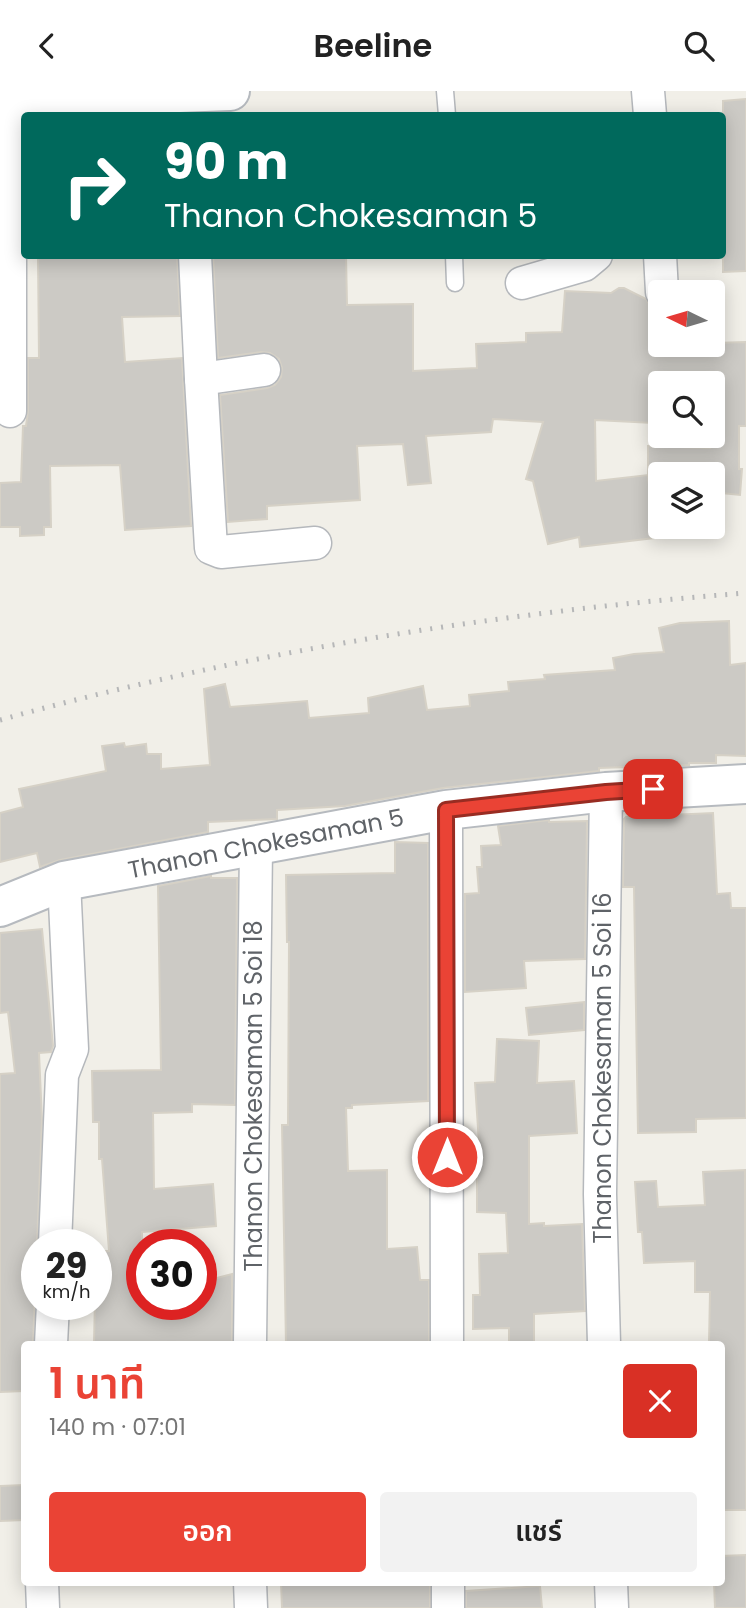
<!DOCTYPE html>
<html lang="th">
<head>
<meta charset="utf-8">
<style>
	:root { --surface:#fff; --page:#f2f2f2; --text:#222; --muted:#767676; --accent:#ea4335 }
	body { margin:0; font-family:Poppins,"Noto Sans Thai",sans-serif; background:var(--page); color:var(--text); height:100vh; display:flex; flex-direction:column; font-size:26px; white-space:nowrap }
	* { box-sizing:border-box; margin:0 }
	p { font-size:23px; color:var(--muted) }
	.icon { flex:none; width:38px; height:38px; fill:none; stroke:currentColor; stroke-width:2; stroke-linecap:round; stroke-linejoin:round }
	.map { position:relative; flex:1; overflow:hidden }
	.panel { position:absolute; left:21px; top:1250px; width:704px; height:245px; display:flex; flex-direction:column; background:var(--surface); border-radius:7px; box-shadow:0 4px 18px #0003 }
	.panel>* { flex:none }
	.banner { position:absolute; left:21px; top:21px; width:705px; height:147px; border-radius:7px; box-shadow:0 4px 18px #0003; background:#00695c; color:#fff; overflow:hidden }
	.needle { width:46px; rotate:275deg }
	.tools { position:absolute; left:648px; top:189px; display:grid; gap:14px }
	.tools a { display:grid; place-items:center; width:77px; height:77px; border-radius:7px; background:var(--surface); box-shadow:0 4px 18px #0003; font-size:35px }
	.speed { position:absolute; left:21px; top:1138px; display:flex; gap:14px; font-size:35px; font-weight:700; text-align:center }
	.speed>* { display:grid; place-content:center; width:91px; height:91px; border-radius:50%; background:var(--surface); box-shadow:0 4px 18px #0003; line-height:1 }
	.speed small { font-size:18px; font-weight:400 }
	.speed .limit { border:10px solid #d22; background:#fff; color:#111 }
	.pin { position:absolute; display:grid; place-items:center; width:60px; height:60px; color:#fff; margin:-30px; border-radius:14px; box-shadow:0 4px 10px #0006 }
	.me { position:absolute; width:77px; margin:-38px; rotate:0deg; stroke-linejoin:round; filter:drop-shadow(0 0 5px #0008) }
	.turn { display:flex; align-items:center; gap:24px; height:147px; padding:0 28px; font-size:32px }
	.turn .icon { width:91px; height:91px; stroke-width:2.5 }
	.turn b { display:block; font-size:49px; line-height:60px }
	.round { display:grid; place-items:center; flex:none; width:74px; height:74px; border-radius:7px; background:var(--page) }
	.summary { display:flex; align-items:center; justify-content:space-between; height:119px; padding:0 28px }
	h1 { font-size:42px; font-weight:600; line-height:52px; color:var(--accent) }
	.action { display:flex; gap:14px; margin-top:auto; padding:14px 28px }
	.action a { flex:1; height:80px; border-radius:7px; background:var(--accent); color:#fff; font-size:28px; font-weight:600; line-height:80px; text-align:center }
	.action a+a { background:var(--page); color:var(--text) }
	header { display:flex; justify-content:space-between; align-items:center; height:91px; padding:0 28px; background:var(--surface); font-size:32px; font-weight:600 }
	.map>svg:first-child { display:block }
	.building { fill:#cccac5; stroke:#d6d1c6; stroke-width:2 }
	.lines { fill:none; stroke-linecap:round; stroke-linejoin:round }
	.lane-casing { stroke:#b5b8bc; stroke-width:19 }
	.street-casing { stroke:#b5b8bc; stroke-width:35 }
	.secondary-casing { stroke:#b6babf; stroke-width:42 }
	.lane { stroke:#fff; stroke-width:16 }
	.street { stroke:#fff; stroke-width:32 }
	.secondary { stroke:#fff; stroke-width:38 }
	.rail { stroke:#b6b7b8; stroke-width:5; stroke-dasharray:2 9; stroke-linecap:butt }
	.route-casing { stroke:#982c22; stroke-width:18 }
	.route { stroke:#ea4335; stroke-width:12 }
	.labels { text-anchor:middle; stroke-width:6; stroke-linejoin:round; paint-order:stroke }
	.street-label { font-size:24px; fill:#5f6368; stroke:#fff }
</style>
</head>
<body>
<header><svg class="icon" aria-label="back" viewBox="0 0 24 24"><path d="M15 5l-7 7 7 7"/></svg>Beeline<svg class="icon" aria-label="search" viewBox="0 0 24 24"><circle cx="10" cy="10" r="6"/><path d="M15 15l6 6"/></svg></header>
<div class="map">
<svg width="746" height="1517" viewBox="0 0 746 1517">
	<rect width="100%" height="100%" fill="#f1efe8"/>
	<g class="building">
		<polygon points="746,8 746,180 723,181 723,10"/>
		<polygon points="38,164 177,164 180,225 122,226 125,271 182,267 191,435 125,439 120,374 50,375 51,436 44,436 44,444 20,445 20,436 0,436 0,392 21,391 23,335 26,335 28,320 28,267 39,267"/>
		<polygon points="213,164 346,164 347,214 413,213 413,280 477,277 476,253 526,251 526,242 562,241 565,200 611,202 619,197 624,197 646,208 651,215 650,254 746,251 746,335 739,335 739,378 742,378 740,404 712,401 712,383 648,383 648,355 710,357 710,345 712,345 712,292 658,292 653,332 595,329 596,390 648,384 654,447 580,456 579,446 548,453 533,390 526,388 543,331 493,328 491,341 426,345 431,392 408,394 403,353 357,355 360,409 267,415 267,428 228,431 220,304 267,297 275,294 281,286 282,277 279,268 270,262 261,261 218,267"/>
		<polygon points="729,530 730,574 746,572 746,665 716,664 716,672 689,672 689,674 599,677 599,680 443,697 345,715 277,719 277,728 208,731 208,741 60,769 40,776 37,762 0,771 0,722 23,716 19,698 106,680 102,655 124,652 125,656 146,653 147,663 161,663 161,678 210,674 204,598 225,593 230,616 307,610 309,627 369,622 368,607 423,595 427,619 470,615 469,604 509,600 508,591 545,588 544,584 615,579 613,567 634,563 664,561 659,537 680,532"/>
		<polygon points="713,722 717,803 730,802 731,817 746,817 746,1027 696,1028 696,1041 638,1042 634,796 623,796 624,728 626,726"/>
		<polygon points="549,729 549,731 587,730 585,868 524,870 526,897 465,901 465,803 479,802 477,776 482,776 481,755 501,754 498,735"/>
		<polygon points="395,751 428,752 428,1010 352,1014 352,1017 346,1017 348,1080 387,1079 387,1158 417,1156 420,1189 429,1189 429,1253 286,1253 282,1034 288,1034 289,851 287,851 286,784 395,782"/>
		<polygon points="211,785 211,787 237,787 235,1014 192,1013 192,1021 153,1022 154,1098 213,1093 216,1135 142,1141 142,1213 201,1213 201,1191 232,1183 232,1253 94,1253 96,1160 109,1160 102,1068 99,1068 99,1031 93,1031 92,980 161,979 158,795"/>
		<polygon points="42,838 53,955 51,961 39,962 42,1029 33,1253 24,1253 24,1300 0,1301 0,983 15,982 8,921 0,922 0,842"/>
		<polygon points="584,911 584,939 529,944 526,917"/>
		<polygon points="497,948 539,950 537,992 574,990 577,1042 529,1045 529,1133 544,1132 544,1135 582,1133 585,1220 534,1223 534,1253 509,1253 509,1237 473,1238 473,1204 480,1204 479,1163 508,1162 506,1122 477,1121 477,1052 479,1052 475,992 495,991"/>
		<polygon points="745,1079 746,1419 721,1419 721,1253 709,1253 710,1201 695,1201 695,1170 644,1172 642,1141 638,1141 635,1091 656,1090 658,1116 705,1114 703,1081"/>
		<polygon points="24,1394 24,1429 0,1430 0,1395"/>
		<polygon points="746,1464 746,1517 715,1517 714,1491 721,1491 721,1465"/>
		<polygon points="281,1491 430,1491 430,1517 282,1517"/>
		<polygon points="540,1495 542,1517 466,1517 466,1500"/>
	</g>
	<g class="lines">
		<g class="lane-casing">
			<g id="lane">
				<polyline points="445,0 447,24"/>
				<polyline points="454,164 455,192"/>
			</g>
		</g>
		<g class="street-casing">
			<g id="street">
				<polyline points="648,0 650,24"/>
				<polyline points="195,164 201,288 264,279"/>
				<polyline points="660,164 662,201"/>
				<polyline points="522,192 584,174 596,164"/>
				<polyline points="201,288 211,457 221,461 315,452"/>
				<polyline points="10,320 10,0"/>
				<polyline points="446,719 447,1253"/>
				<polyline points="55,1153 62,984 72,958 64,790"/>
				<polyline points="51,1253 53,1213"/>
				<polyline points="250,1253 256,756"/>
				<polyline points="604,1253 600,1103 606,701"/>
				<polyline points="42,1491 43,1517"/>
				<polyline points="250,1491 251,1517"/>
				<polyline points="448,1491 448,1517"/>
				<polyline points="611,1491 612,1517"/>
			</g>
		</g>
		<g class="secondary-casing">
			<g id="secondary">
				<polyline points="0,9 230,0"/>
				<polyline points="0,816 64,790 446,719 606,701 746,693"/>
			</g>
		</g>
		<use href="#lane" class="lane"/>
		<use href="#street" class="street"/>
		<use href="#secondary" class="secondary"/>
		<path class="rail" d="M0 629C241 562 497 521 746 502"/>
	</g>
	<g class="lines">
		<g class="route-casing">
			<polyline id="route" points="447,1066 446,719 606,701 653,698"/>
		</g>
		<use href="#route" class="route"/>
	</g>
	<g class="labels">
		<g class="street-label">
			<text transform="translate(266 753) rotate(-11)" y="8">Thanon Chokesaman 5</text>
			<text transform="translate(603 977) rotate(-90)" y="8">Thanon Chokesaman 5 Soi 16</text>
			<text transform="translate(254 1005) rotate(-90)" y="8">Thanon Chokesaman 5 Soi 18</text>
		</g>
	</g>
</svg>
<div class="tools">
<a><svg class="needle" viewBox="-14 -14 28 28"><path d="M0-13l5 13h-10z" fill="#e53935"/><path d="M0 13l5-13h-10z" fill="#767676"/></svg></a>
<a><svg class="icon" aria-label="search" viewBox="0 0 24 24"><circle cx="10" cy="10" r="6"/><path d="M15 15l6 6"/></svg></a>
<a><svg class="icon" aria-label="layers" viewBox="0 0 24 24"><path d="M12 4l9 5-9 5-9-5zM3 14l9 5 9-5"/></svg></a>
</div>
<div class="speed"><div>29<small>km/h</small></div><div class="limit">30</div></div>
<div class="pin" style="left:653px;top:698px;background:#d93025"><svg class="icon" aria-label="arrive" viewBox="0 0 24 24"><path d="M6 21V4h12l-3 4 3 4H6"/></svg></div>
<svg class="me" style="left:447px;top:1066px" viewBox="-20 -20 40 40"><circle r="17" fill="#ea4335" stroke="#fff" stroke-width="3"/><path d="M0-11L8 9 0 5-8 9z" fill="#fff"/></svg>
<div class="banner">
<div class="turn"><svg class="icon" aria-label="right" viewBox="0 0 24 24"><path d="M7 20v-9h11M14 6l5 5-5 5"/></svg><div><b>90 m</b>Thanon Chokesaman 5</div></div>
</div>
<section class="panel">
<div class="summary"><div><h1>1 นาที</h1><p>140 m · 07:01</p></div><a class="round" style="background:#d93025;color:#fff"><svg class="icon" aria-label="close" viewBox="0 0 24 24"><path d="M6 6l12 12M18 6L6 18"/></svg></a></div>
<div class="action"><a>ออก</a><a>แชร์</a></div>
</section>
</div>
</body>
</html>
